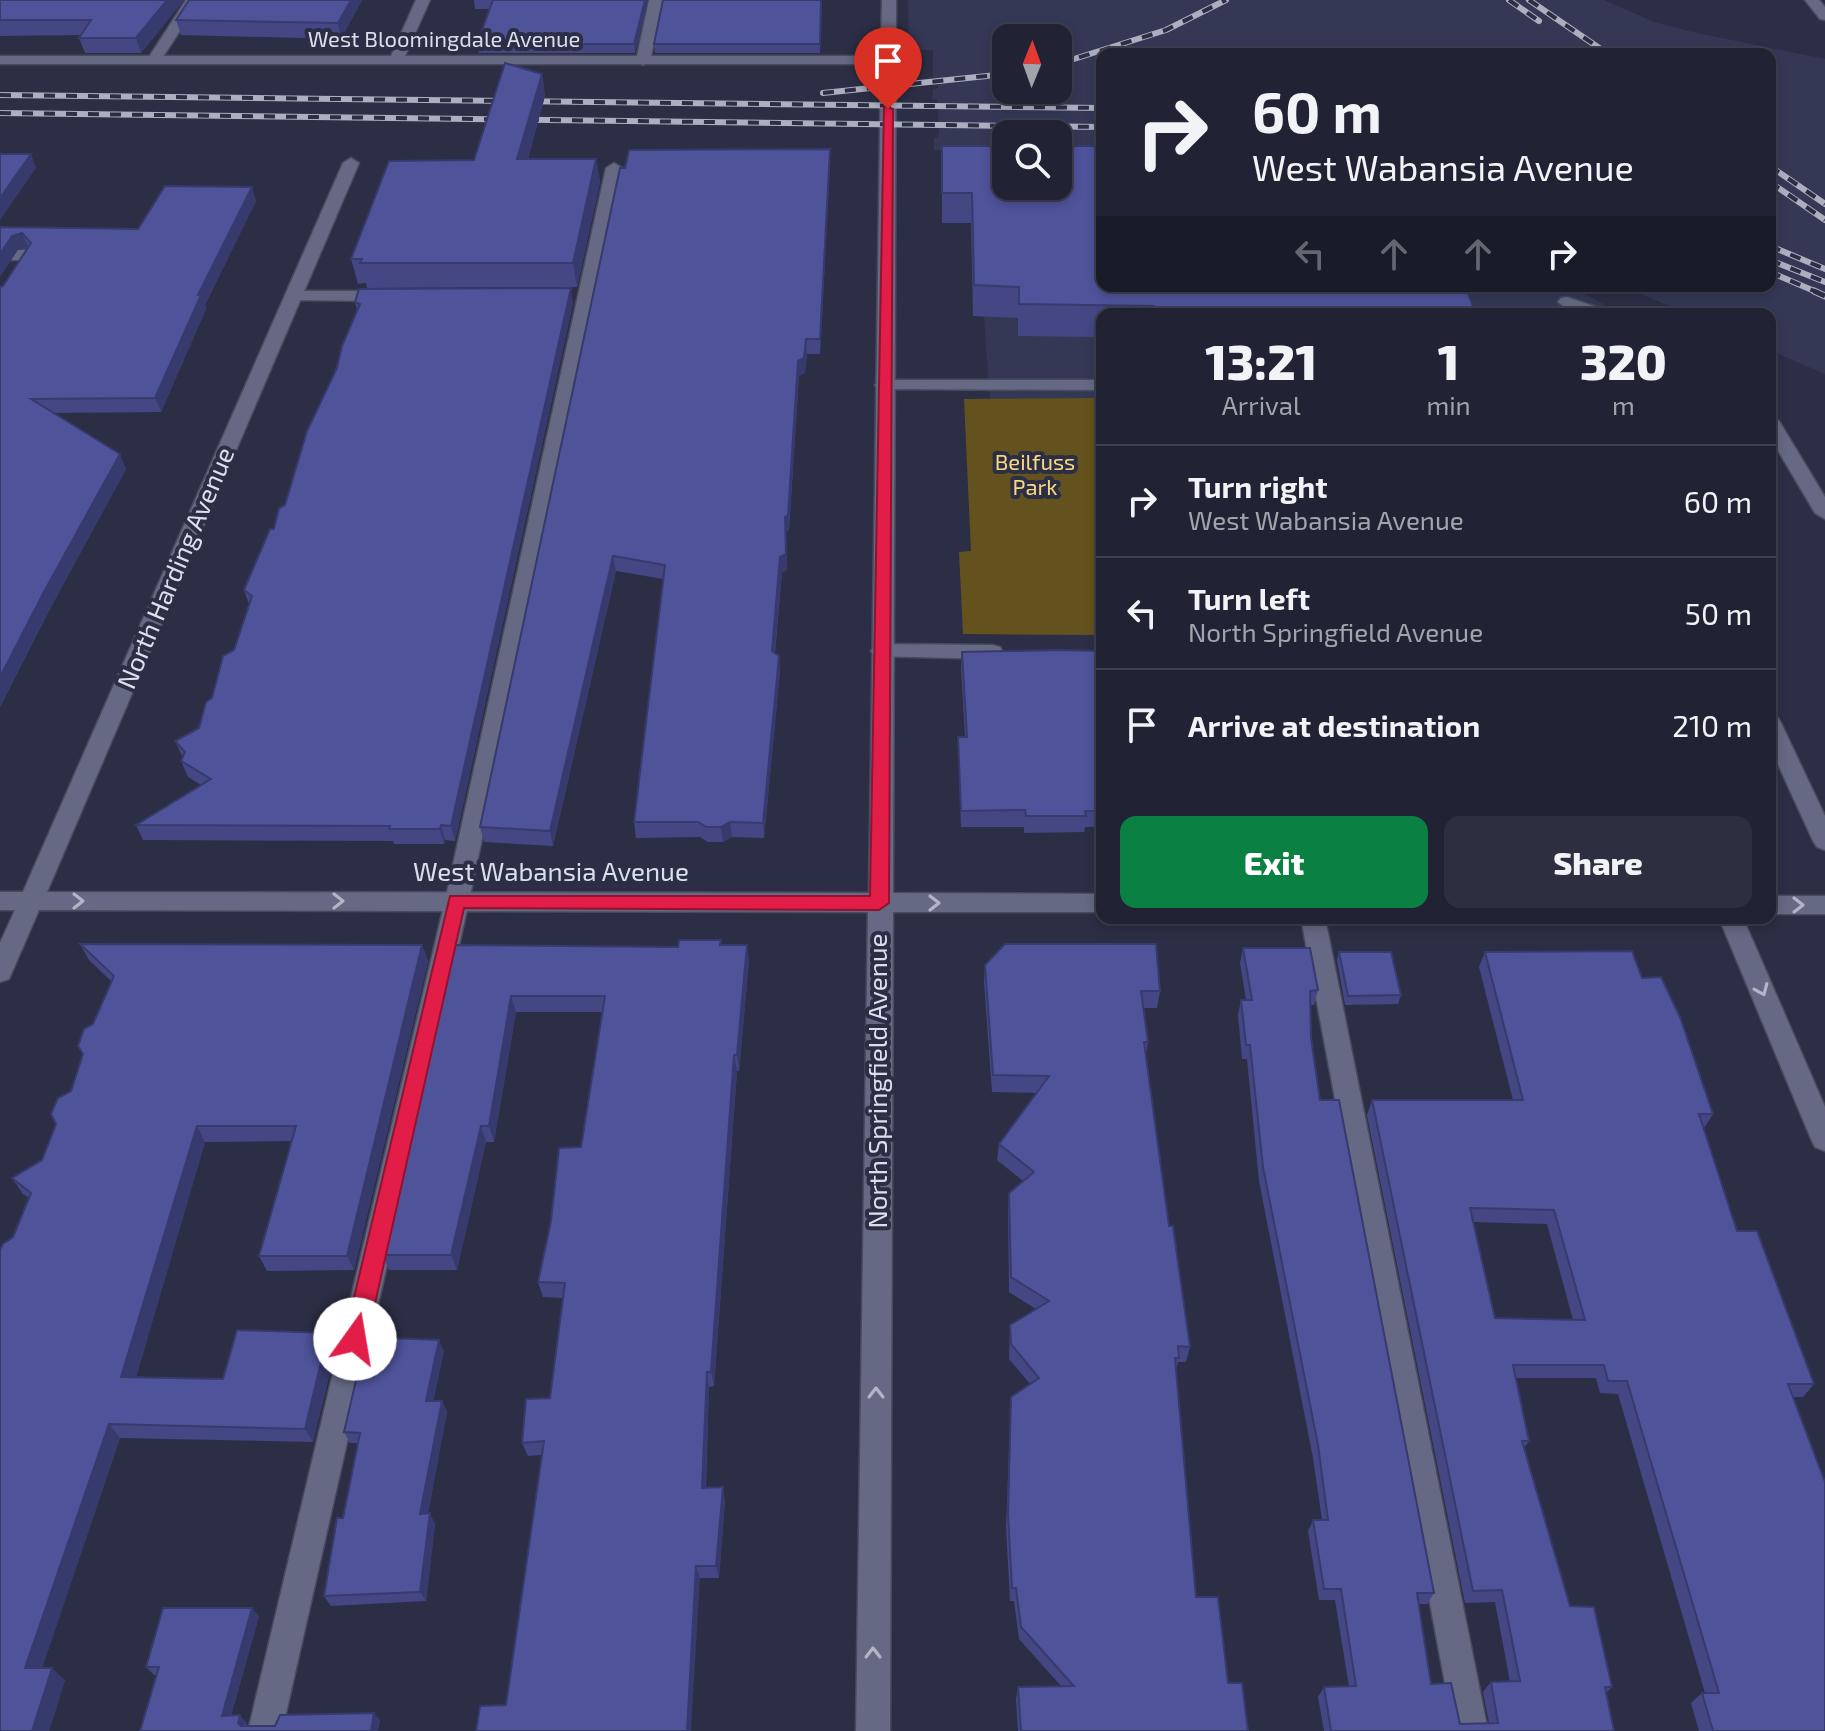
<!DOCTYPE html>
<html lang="en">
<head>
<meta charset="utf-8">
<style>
	:root { --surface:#212234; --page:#2d2f40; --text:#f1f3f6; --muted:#a2a4ac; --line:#3e3f4f; --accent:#0b8043 }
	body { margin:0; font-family:"Exo 2",sans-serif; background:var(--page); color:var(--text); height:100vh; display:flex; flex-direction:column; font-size:30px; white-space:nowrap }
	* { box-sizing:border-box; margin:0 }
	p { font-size:26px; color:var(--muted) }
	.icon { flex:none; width:44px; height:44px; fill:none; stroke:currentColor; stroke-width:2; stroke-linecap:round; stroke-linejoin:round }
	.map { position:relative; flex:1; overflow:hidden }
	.panel { position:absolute; left:1096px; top:308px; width:680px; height:616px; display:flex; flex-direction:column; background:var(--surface); border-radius:16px; box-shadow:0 4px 12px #0003,0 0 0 2px var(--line) }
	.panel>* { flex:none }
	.banner { position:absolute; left:1096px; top:48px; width:680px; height:244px; border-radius:16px; box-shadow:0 4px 12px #0003,0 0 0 2px var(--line); background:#212234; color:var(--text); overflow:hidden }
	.needle { width:52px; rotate:1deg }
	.buttons { position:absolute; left:992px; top:24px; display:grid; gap:16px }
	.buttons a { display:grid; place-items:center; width:80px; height:80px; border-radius:16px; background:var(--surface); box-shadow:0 4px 12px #0003,0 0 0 2px var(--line); font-size:40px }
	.pin { position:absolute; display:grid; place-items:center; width:68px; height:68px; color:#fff; margin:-82px -34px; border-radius:50% 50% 50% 0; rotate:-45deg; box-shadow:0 0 8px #0007 }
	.pin .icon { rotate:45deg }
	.me { position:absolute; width:88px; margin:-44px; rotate:13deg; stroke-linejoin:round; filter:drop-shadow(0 0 6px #0008) }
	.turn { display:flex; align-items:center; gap:28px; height:168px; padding:0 24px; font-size:36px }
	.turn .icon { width:104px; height:104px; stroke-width:2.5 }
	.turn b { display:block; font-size:56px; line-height:68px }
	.lanes { display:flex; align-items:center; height:76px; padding:0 24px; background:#0003; justify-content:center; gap:40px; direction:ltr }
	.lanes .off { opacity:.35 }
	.eta { display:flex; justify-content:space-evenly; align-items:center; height:136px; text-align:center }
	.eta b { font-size:48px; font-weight:800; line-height:56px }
	.primary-button { display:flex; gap:16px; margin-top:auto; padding:16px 24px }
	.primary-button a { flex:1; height:92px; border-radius:16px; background:var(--accent); color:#fff; font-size:32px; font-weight:800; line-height:92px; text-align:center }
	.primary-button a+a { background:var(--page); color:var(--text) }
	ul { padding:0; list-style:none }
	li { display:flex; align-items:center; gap:24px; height:112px; padding:0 24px; border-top:2px solid var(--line) }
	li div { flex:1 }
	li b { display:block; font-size:30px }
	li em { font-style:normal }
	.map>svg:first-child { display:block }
	.built { fill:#353855; fill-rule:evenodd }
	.green { fill:#64521e }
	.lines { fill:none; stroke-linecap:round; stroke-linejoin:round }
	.lane-casing { stroke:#484a5d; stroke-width:3 }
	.street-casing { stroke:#484a5d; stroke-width:3 }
	.lane { fill:#666983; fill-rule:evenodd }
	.street { fill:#666983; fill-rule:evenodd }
	.rail-far1-casing { stroke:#acafc0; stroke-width:6 }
	.rail-casing { stroke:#acafc0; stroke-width:7 }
	.rail-far1 { stroke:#2c2e45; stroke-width:4; stroke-dasharray:11; stroke-linecap:butt }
	.rail { stroke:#2c2e45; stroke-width:5; stroke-dasharray:14; stroke-linecap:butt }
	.wall { fill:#444784; fill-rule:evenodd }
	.shaded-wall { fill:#373a6c }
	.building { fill:#4f539a; stroke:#373a6c; stroke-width:2; fill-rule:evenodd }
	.oneway { stroke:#b2b5c8 }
	.route { fill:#e11d48; stroke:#92132f; stroke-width:2 }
	.labels { text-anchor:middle; stroke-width:8; stroke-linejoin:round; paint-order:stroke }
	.far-street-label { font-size:22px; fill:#dbdeed; stroke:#2c2e45 }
	.far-park-label { font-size:22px; fill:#f9d980; stroke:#2c2e45 }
	.street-label { font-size:26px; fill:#dbdeed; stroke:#2c2e45 }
</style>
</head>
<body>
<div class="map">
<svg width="1825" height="1731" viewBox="0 0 1825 1731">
	<rect width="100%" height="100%" fill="#2c2e45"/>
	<path class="built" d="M908 0H1604L1654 22 1697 33 1825 59V374L1770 350V314H1687L1623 286H1770V54H1102V286H1569L1622 314H1102V398L990 399 984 317 973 316 979 238 971 237V223H942V176L957 150H934V138L938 137 939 132 937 99H932L933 89 938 88 937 78H933V50H909ZM1006 38H1058V90H1006ZM1006 134H1058V186H1006Z"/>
	<polygon class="green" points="1102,398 1102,635 963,634 959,552 971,551 964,399"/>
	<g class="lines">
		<g class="lane-casing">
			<g id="lane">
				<polygon points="186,0 200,0 159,63 149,63 147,60"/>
				<polygon points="649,0 663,0 650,61 643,65 636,61"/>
				<polygon points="614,163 622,168 469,901 282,1731 248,1731 445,901 606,168"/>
				<polygon points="0,250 26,250 34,255 26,260 0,260"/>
				<polygon points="293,291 388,291 396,296 388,301 287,300 285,296"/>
				<path d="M1567 297 1605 310 1608 314C1590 314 1572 314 1558 302L1561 298Z"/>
				<polygon points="884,380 1102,380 1102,390 878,389 875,385"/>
				<polygon points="1770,415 1779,421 1825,497 1825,519 1815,513 1770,437"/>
				<polygon points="882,644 992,645 1000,647 1003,652 1000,657 992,659 874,656 871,651 874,646"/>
				<polygon points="1770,715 1778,718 1781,723 1825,816 1825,850 1817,847 1813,841 1770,747"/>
				<polygon points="1301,918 1325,918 1488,1731 1454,1731"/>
			</g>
		</g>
		<g class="street-casing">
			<g id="street">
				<polygon points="416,0 430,0 405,56 881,56 882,0 896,0 893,893 1102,894 1102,912 893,912 890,1731 856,1731 868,912 39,910 9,979 0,982 0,943 15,910 0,910 0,892 23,892 343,163 351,158 359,163 47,892 869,893 881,64 0,64 0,56 391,56"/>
				<polygon points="1805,0 1819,0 1825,7 1825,20 1820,19"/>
				<rect x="1770" y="896" width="55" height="18"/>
				<polygon points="1719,918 1743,918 1825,1107 1825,1151 1815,1147 1811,1139"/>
			</g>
		</g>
		<use href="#lane" class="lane"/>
		<use href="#street" class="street"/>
		<g class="rail-far1-casing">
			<g id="rail-far1">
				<polyline points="1509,0 1539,21"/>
				<polyline points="1529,0 1608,54"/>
				<polyline points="1058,64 1166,30 1226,0"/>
				<polyline points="823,93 1006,74"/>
				<polyline points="0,95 1102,108"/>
				<polyline points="0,113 1102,127"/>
				<polyline points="1770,166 1825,204"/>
				<polyline points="1770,182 1825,220"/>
				<polyline points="1770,246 1825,269"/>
				<polyline points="1770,260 1825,282"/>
				<polyline points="1770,272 1819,293"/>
			</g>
		</g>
		<g class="rail-casing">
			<polyline id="rail" points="1814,291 1825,296"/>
		</g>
		<use href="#rail-far1" class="rail-far1"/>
		<use href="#rail" class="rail"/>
	</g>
	<g class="wall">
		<polygon points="0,0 184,0 141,53 85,53 79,38 81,35 0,36"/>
		<polygon points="362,0 341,39 181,35 176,20"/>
		<polygon points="474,0 648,0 635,53 479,53 477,44 490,9 475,9"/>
		<polygon points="822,0 820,53 655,53 654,44"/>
		<polygon points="542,74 545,96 528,159 596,159 600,182 577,287 367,288 366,283 358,284 351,259 474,160"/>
		<polygon points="942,146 1102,286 1476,314 1102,314 1102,337 1018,336 1018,318 973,316 971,223 942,223"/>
		<polygon points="830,163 820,354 807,354 805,373 799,376 789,530 786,532 787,569 782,573 775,653 779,656 780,671 764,838 732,837 723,842 708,842 700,837 636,838 634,822 663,579 616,571 553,846 484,842 480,827 620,168"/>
		<polygon points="256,201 205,305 206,309 161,412 54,413 126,469 52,605 0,707 0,287 3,286 28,248 18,250 0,227 138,229"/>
		<polygon points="355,302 573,303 455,841 445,840 444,844 394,844 393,841 143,840 136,825 201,785 188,777 181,761 183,758 175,741 199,728 234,650 249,604 244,590 285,505 357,310"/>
		<polygon points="1102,651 1102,827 1085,827 1084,832 1024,833 1024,827 961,827 958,737 965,737 961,668 962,652"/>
		<polygon points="80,944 422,945 428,961 354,1270 267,1271 259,1256 292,1141 205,1142 136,1377 223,1379 336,1347 313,1442 120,1438 42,1668 65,1680 49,1731 0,1731 13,1237 29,1198 23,1194 12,1178 42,1160 71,1091 112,982 89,960"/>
		<polygon points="453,945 678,947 722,945 749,961 739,1071 737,1071 714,1386 709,1387 706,1488 725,1501 719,1578 700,1578 506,1705 542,1455 528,1456 522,1443 550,1398 563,1298 543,1297 538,1282 581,1147 602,1012 516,1012 494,1142 486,1142 457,1270 389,1270 382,1255"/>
		<path d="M1243 948 1318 990 1314 1005H1310L1311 1038 1320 1100 1434 1593 1427 1604H1419L1431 1684 1460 1724 1489 1723 1483 1692 1491 1682H1510L1495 1602 1465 1603 1367 1115 1372 1100H1513L1479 967 1485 952 1642 978 1713 1114 1704 1128 1737 1231 1814 1384 1803 1397H1793L1825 1731H1699L1691 1703 1702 1693H1705L1618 1394 1600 1393 1596 1378H1516L1529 1441 1524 1448 1570 1606 1612 1687 1606 1693 1614 1731H1324L1318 1697 1324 1687H1349L1335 1600H1319L1308 1531 1313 1520H1322L1313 1458 1259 1181 1247 1059H1242L1238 1015 1241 1000H1246L1240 963ZM1473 1222 1547 1224 1573 1320 1495 1318Z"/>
		<polygon points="1339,952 1401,995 1398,1004 1345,1005 1337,960"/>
		<polygon points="985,965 1160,991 1157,1008 1143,1008 1148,1042 1146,1054 1169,1226 1190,1347 1186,1362 1178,1362 1176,1372 1196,1597 1248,1731 1018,1731 1016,1699 1018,1687 1061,1686 1019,1639 1014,1601 1010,1601 1006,1527 1011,1397 1030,1384 1009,1359 1010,1325 1036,1309 1009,1292 1008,1209 1009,1193 1023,1181 997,1160 999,1144 1037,1093 992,1092 984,982"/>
		<polygon points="444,1351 433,1401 442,1401 447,1412 428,1513 435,1524 426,1601 331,1606 324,1596 343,1518 358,1443 350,1443 344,1432"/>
		<polygon points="259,1616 231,1716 247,1723 246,1726 275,1726 380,1720 378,1731 140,1731 157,1675 154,1675 146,1667"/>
	</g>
	<g class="shaded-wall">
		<polygon points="167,0 184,0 141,53 136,38"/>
		<polygon points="351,0 362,0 341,39 338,23"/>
		<polygon points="645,0 648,0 635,53 634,44"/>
		<polygon points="542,74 545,96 521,183 517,159"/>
		<polygon points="830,149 830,163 820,354 820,339"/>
		<polygon points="31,154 36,168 0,220 0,198"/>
		<polygon points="596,159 600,182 577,287 573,263"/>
		<polygon points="252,187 256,201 205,305 206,309 161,412 155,398 198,295"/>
		<polygon points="22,233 28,247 18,250 0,277 0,254 12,236"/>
		<polygon points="571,288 573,303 455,841 451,826"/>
		<polygon points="806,339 807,354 805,373 799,376 789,530 786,532 787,569 782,573 773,667 772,651 798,361"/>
		<polygon points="120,454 126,469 52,605 0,707 0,677 45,590"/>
		<polygon points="613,556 616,571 553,846 550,831"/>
		<polygon points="779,656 780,671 764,838 763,823"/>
		<polygon points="730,822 732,837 723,842 721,827"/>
		<polygon points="441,825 445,840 444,844 440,829"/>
		<polygon points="422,945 428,961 354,1270 347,1256"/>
		<polygon points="747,945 749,961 739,1071 737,1055"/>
		<polygon points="511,996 516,1012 494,1142 489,1126"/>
		<polygon points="734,1055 737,1071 714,1386 711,1372"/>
		<polygon points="197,1126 205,1142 132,1391 121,1377"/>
		<polygon points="481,1126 486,1142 457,1270 451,1255"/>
		<polygon points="328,1333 336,1347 313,1442 305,1429"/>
		<polygon points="439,1340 444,1351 431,1412 426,1401"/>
		<polygon points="707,1372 709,1387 705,1501 702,1488"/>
		<polygon points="442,1401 447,1412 426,1524 420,1514"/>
		<polygon points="109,1424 120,1438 38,1680 25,1668"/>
		<polygon points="723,1487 725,1501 719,1578 716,1566"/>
		<polygon points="430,1513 435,1524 426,1601 420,1592"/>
		<polygon points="696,1566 700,1578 691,1731 687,1731"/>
		<polygon points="252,1608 259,1616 229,1723 222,1716"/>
		<polygon points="52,1668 65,1680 49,1731 32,1731"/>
		<polygon points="374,1713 380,1720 378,1731 371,1731"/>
		<polygon points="240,1715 247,1723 245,1730 238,1723"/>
	</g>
	<g class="building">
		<polygon points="0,0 167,0 136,38 79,38 91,20 0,20"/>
		<polygon points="189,0 351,0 338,23 176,20"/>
		<polygon points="493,0 645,0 634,44 477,44"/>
		<polygon points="663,0 821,0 820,44 654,44"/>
		<polygon points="505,63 542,74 517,159 596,159 573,263 360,263 362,259 351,259 389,161 474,160"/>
		<polygon points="942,146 1006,146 1006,186 1058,186 1058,146 1102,146 1102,286 1465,286 1476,314 1155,314 1154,306 1019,304 1019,287 974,285 972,193 942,193"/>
		<polygon points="830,149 820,339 806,339 804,358 798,361 788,515 785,517 786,554 780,557 772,651 779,656 763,823 730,822 721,827 706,827 698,822 634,822 665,565 613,556 550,831 480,827 620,168 625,168 629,150"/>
		<polygon points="0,154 31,154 0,198"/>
		<polygon points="165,186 252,187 198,295 201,295 155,398 31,399 120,454 45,590 0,677 0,287 3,286 31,243 22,233 12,236 0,254 0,227 138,229"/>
		<polygon points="571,288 451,826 441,825 440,829 389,829 390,826 136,825 211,779 181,761 185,752 175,741 199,728 206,702 212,698 223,656 234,650 252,596 244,590 270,529 274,529 279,508 285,505 307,431 337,368 342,346 360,304 355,302 359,289"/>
		<polygon points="1058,650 1102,651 1102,811 1085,811 1086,816 1026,816 1025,810 961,811 958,737 967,737 962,652"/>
		<polygon points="679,940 721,940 720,945 747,945 737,1055 734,1055 711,1372 707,1372 702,1488 723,1487 716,1566 696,1566 687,1731 476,1731 480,1706 506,1705 544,1441 522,1443 526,1399 550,1398 565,1283 538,1282 551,1221 559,1148 581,1147 605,996 511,996 489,1126 481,1126 451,1255 382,1255 453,945 678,947"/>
		<polygon points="80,944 422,945 347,1256 259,1256 296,1126 197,1126 121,1377 223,1379 237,1330 328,1333 305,1429 109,1424 25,1668 52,1668 32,1731 0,1731 0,1250 3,1244 13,1237 31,1193 12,1178 42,1160 56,1124 51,1114 58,1098 71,1091 83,1054 78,1046 84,1029 93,1024 114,976"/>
		<polygon points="1005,944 1156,944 1160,991 1141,991 1148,1042 1144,1042 1169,1226 1173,1226 1190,1347 1178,1346 1179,1358 1175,1358 1196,1597 1218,1597 1228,1683 1242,1683 1248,1731 1021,1731 1018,1687 1074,1686 1021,1627 1016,1588 1012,1588 1008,1514 1011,1397 1039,1378 1011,1344 1010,1325 1049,1301 1011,1277 1009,1193 1034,1172 999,1144 1049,1076 993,1075 985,965"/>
		<path d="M1243 948H1310L1318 990 1310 991 1311 1038 1320 1100H1339L1434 1593H1417L1431 1684 1451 1683 1460 1724 1498 1723 1491 1682 1520 1681 1502 1590 1473 1591 1372 1100H1523L1485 952 1632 951 1642 978 1661 977 1680 1017 1713 1114H1699L1737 1231H1757L1814 1384H1788L1825 1482V1731H1713L1702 1693H1719L1627 1381H1608L1604 1365H1513L1529 1441H1522L1570 1606 1594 1607 1612 1687H1605L1614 1731H1331L1324 1687 1356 1686 1341 1589H1324L1313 1520H1328L1318 1445 1263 1167 1250 1045H1246L1241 1000H1252ZM1470 1208 1554 1210 1585 1320 1495 1318Z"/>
		<polygon points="1339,952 1391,952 1401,995 1348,996"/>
		<polygon points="366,1337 439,1340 426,1401 442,1401 420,1514 430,1513 420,1592 324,1596 337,1518 343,1518 360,1433 344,1432"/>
		<polygon points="163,1608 252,1608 222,1716 240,1715 238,1723 241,1726 275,1726 280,1715 374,1713 371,1731 140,1731 159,1667 146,1667"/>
	</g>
	<defs><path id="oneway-chevron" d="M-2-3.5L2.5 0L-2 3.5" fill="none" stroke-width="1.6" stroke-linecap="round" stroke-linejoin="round" transform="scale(2)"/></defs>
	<g class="oneway">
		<use href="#oneway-chevron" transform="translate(78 901)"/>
		<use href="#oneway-chevron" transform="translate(338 901)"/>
		<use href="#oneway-chevron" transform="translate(934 903)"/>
		<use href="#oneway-chevron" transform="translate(1798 905)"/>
		<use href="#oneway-chevron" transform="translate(1762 990) rotate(67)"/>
		<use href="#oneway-chevron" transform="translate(876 1393) rotate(-90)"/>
		<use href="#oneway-chevron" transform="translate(873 1653) rotate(-90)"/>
	</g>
	<polygon class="route" points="884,106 893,109 889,903 879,910 464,908 367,1339 363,1346 355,1349 347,1346 344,1339 450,896 870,896"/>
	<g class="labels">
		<g class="far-street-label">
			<text x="444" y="47">West Bloomingdale Avenue</text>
		</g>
		<g class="far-park-label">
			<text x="1035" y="470">Beilfuss<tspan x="1035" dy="25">Park</tspan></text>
		</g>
		<g class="street-label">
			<text transform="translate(176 568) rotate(-67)" y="9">North Harding Avenue</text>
			<text x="551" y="881">West Wabansia Avenue</text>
			<text transform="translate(878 1081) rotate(-90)" y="9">North Springfield Avenue</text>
		</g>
	</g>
</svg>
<div class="buttons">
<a><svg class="needle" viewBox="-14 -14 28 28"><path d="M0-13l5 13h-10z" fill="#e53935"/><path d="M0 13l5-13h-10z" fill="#a2a4ac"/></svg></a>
<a><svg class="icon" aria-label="search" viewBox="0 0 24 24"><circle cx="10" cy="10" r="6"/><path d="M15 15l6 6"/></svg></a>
</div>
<div class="pin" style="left:888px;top:109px;background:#d93025"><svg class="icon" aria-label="arrive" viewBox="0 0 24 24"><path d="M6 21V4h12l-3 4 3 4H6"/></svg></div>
<svg class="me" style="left:355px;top:1339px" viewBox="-20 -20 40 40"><circle r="19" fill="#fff"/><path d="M0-13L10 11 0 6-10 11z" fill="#e11d48"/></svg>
<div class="banner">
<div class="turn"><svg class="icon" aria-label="right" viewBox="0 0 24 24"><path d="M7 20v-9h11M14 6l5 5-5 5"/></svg><div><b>60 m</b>West Wabansia Avenue</div></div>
<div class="lanes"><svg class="icon off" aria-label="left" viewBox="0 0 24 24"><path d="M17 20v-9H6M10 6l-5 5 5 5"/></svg><svg class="icon off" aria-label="ahead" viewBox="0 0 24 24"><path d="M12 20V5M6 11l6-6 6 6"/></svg><svg class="icon off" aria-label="ahead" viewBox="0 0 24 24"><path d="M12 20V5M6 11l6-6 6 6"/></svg><svg class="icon" aria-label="right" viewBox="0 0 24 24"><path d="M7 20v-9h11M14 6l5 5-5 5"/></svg></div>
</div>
<section class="panel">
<div class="eta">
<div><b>13:21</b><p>Arrival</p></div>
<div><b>1</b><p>min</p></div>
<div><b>320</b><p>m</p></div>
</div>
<ul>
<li><svg class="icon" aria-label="right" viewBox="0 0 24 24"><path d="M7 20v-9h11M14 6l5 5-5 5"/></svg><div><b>Turn right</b><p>West Wabansia Avenue</p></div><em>60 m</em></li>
<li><svg class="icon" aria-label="left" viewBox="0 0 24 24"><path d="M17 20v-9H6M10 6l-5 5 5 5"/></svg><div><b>Turn left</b><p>North Springfield Avenue</p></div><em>50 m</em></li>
<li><svg class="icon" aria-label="arrive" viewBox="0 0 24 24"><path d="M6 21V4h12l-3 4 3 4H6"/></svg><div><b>Arrive at destination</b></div><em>210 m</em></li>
</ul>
<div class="primary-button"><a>Exit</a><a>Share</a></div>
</section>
</div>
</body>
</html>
